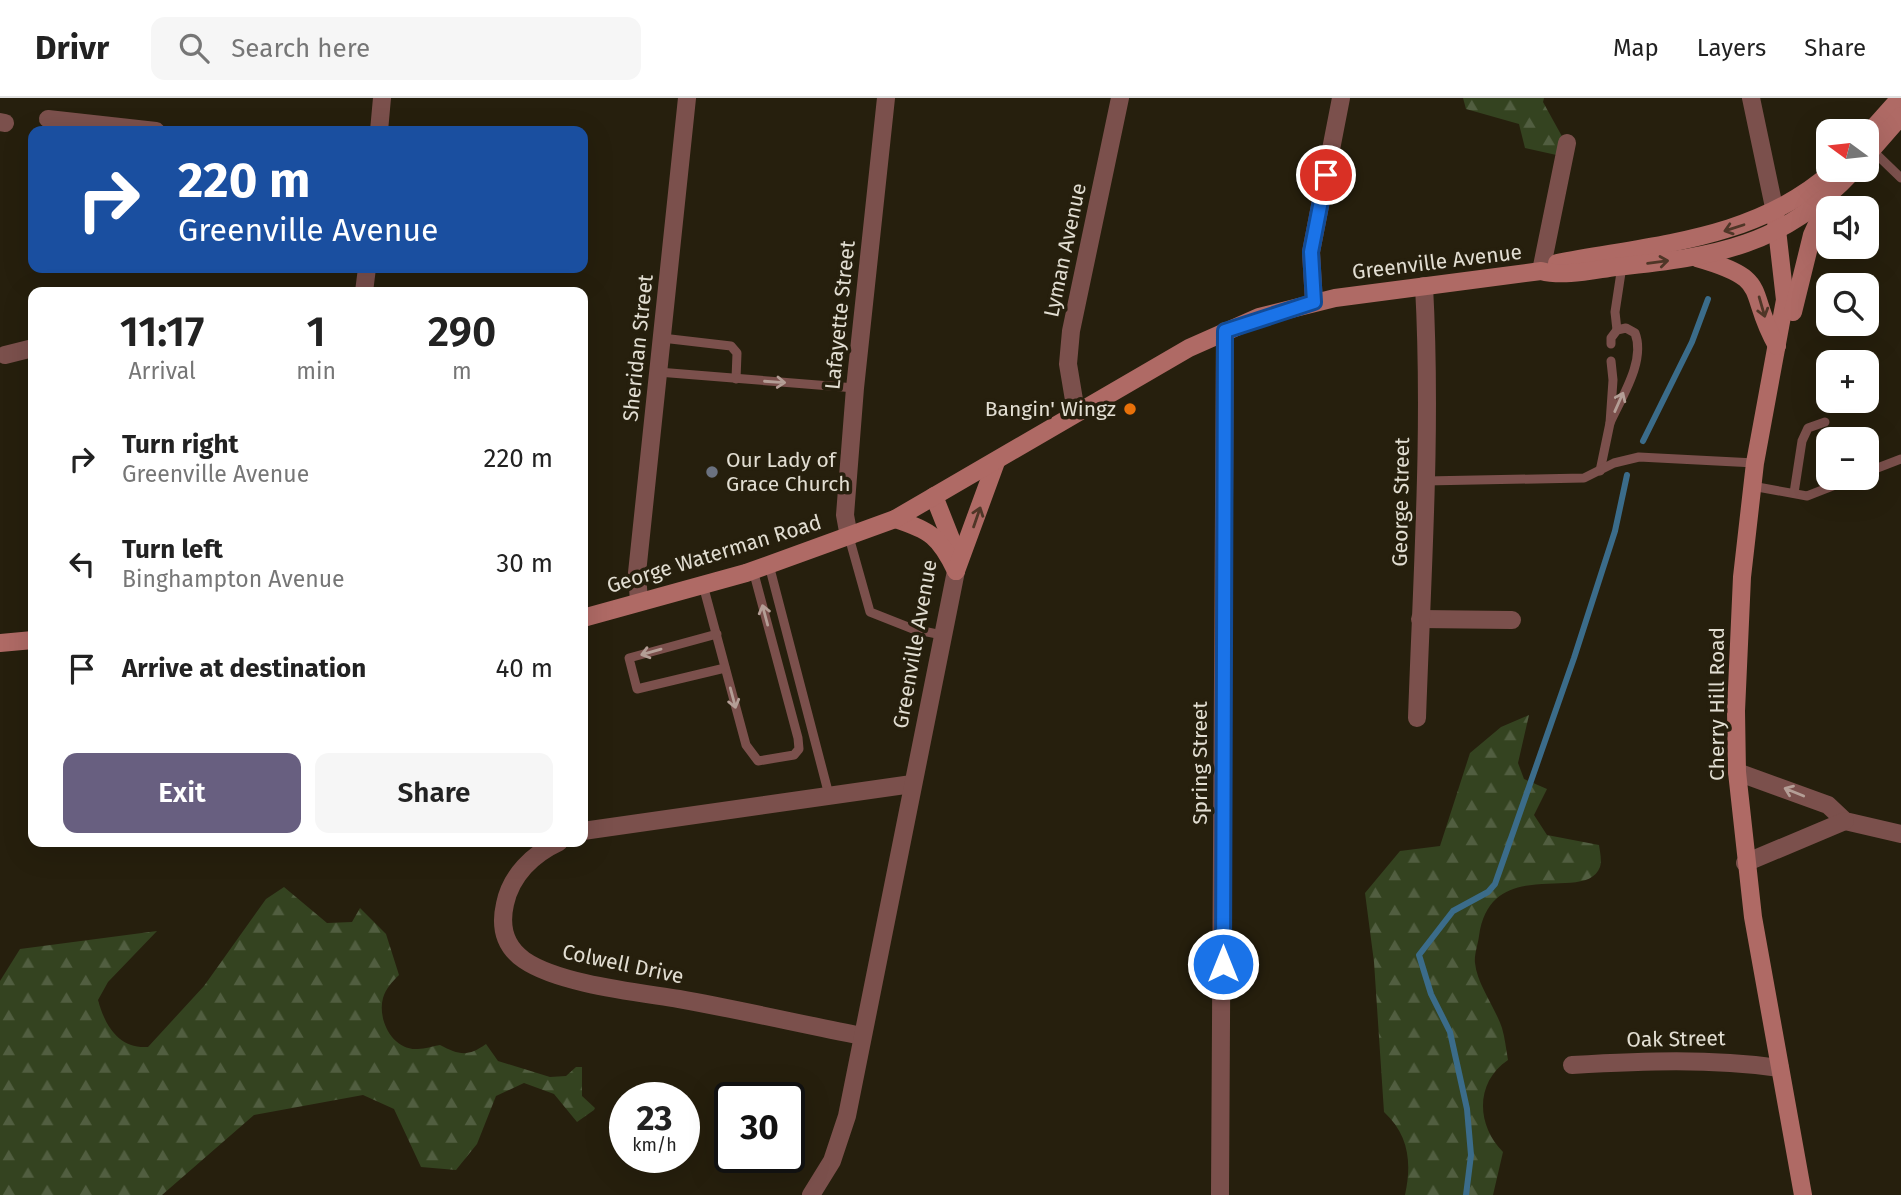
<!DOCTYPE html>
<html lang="en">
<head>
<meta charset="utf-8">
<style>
	:root { --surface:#fff; --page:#f6f6f6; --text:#222; --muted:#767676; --line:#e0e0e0; --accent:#685f80 }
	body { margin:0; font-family:"Fira Sans",sans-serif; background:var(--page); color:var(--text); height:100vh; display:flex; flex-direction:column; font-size:26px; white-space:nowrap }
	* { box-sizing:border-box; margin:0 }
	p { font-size:23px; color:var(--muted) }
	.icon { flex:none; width:38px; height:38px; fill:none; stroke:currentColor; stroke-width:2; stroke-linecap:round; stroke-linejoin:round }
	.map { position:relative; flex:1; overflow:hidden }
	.details { position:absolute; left:28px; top:189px; width:560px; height:560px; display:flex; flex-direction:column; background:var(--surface); border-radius:14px; box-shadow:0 7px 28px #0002 }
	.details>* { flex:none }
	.hud { position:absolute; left:28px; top:28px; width:560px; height:147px; border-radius:14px; box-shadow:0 7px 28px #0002; background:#1a4fa0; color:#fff; overflow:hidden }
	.needle { width:46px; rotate:285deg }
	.tools { position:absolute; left:1816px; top:21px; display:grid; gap:14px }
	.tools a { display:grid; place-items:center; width:63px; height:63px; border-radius:14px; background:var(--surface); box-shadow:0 7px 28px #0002; font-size:35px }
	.speed { position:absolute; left:609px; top:984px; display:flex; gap:14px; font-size:35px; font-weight:700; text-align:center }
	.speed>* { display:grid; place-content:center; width:91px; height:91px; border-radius:50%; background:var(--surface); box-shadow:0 7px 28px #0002; line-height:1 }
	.speed small { font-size:18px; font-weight:400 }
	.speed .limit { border:4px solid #111; border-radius:10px; background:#fff; color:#111 }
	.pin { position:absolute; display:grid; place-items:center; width:60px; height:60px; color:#fff; margin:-30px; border:4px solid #fff; border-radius:50%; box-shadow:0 2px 7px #0007 }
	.me { position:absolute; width:77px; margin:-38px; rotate:0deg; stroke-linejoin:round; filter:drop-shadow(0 0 5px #0008) }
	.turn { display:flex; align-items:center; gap:24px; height:147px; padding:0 35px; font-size:32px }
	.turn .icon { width:91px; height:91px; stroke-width:2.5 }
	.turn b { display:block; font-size:49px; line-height:60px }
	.eta { display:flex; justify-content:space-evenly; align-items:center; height:119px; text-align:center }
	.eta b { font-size:42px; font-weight:600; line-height:49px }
	.action { display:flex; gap:14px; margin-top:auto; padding:14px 35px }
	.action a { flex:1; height:80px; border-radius:14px; background:var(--accent); color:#fff; font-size:28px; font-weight:600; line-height:80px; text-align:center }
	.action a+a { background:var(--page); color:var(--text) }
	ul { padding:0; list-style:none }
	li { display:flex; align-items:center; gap:21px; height:105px; padding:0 35px }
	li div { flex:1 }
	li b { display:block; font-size:26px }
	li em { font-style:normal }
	header { display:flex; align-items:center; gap:42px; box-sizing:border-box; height:98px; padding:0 35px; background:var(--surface); border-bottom:2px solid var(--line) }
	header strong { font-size:33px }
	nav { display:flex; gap:38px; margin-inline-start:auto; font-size:24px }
	.search { width:490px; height:63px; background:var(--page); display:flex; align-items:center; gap:18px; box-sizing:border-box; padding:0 24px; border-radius:14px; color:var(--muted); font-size:26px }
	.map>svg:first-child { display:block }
	.forest { fill:url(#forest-firs) }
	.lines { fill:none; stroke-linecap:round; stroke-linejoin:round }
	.stream { stroke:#3b6c8a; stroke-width:6 }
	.service { stroke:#7b504c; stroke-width:9 }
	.minor { stroke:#7b504c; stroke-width:18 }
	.tertiary { stroke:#7b504c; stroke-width:18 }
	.secondary { stroke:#af6a65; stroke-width:18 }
	.oneway { stroke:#4f3627 }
	.oneway2 { stroke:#b49e96 }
	.route-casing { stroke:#114b97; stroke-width:18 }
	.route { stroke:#1a73e8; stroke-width:12 }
	.food-dot { fill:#e8710a; stroke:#261f0d; stroke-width:2.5 }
	.worship-dot { fill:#6b7280; stroke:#261f0d; stroke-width:2.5 }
	.labels { text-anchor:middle; stroke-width:7; stroke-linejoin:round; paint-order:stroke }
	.street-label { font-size:21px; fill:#e2ded2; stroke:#261f0d }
	.poi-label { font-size:21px; fill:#e2ded2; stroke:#261f0d; text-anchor:end }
</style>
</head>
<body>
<header>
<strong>Drivr</strong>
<div class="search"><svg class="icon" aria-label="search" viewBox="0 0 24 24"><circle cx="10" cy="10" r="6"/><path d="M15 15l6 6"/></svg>Search here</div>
<nav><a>Map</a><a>Layers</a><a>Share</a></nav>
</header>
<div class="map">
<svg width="1901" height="1097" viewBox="0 0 1901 1097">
	<defs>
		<pattern id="forest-firs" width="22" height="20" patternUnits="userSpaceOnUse" patternTransform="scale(1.75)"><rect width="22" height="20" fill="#344320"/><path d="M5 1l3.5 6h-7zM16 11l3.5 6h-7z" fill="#515e40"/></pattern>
	</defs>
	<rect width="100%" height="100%" fill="#261f0d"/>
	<g class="forest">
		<polygon points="1463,0 1544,0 1543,4 1564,42 1561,58 1525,50 1519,26 1466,11"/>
		<path d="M1529 617 1518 665 1524 681 1547 691 1534 717 1547 737 1599 747C1600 754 1602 763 1600 769 1586 807 1491 754 1479 838 1478 846 1474 857 1475 865 1477 886 1495 909 1502 930 1505 940 1506 951 1508 962 1475 984 1476 1027 1503 1054L1493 1097H1405C1412 1065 1409 1037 1384 1014L1374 864 1365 795 1400 753 1440 748 1470 655 1501 629Z"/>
		<path d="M284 789 327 825 352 824 360 810 386 836 399 877C392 884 386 890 383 900 377 922 393 953 418 951 425 951 433 948 440 947 459 957 468 959 486 946L498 963 550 979 566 978 576 969H582V998L595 1010 594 1012 577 1024 554 996 524 985 496 998 477 1046 456 1072 421 1069 394 1011 363 997 254 1017 162 1097H0V883L20 851 157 833 108 884 98 902C105 928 119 951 148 949L204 888 266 801Z"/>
	</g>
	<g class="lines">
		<g class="stream">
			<polyline points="1643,343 1692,244 1708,201"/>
			<polyline points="1466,1097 1471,1057 1467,1011 1450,934 1431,896 1419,857 1453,813 1488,794 1495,786 1574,560 1615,433 1627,377"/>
		</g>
		<g class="service">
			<polyline points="1872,52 1901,80"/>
			<polyline points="1617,232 1615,214 1622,168"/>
			<polyline points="662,240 731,248 737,255 736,281"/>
			<path d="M1611 263 1613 282 1610 325C1621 300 1646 263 1635 235L1626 230 1617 232 1611 240V246"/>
			<polyline points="658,274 855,290"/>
			<polyline points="1600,373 1610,325"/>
			<polyline points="1867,374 1901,361"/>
			<polyline points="1425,383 1584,380 1614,365 1639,359 1755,365"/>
			<polyline points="1752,388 1807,398 1853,380"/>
			<polyline points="1794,395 1802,343 1808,330 1825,324"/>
			<polyline points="849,439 870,514 913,531 942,537"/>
			<polyline points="769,467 829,697"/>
			<polyline points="703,487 746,647 758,663 794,657 799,651 798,640 753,472"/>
			<polyline points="717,536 629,560 637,591 725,570"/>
		</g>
		<g class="minor">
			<polyline points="1751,0 1775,114"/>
			<polyline points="48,21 156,33"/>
			<polyline points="0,24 5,25"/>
			<polyline points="379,33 382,0"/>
			<polyline points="1541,173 1567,45"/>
			<polyline points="364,194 367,170"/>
			<polyline points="1314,204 1311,154 1341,0"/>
			<polyline points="5,257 33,250"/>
			<polyline points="1076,314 1068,266 1071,233 1120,0"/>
			<polyline points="849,439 845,417 855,290 886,0"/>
			<polyline points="639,504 637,475 687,0"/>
			<polyline points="1420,521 1512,522"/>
			<path d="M1417 620C1422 476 1432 332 1424 188"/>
			<polyline points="1737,674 1828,707 1845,723 1901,736"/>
			<polyline points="583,733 912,686"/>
			<path d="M559 744C533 756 511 777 505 806 500 828 504 848 524 862 559 886 636 894 679 901 740 912 801 926 862 938"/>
			<polyline points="1745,765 1845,723"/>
			<path d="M1572 967C1643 963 1710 960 1780 970"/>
			<polyline points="1220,1097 1225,233"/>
		</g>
		<polyline class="tertiary" points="811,1097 832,1063 847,1018 956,473 954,460"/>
		<g class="secondary">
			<polyline points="1867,37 1900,0"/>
			<polyline points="1867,57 1901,18"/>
			<polyline points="1775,114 1785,202 1755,365 1742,479 1736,613 1737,674 1753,819 1803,1097"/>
			<path d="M1697 160C1774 182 1745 192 1777 248"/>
			<path d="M1557 165C1655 146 1757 142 1834 72"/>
			<polyline points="1793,214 1812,137 1827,104"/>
			<polyline points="934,398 953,446"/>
			<path d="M895 421C930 432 940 439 956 473"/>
			<polyline points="956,473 996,364"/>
			<path d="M583 520 746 475 895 421 1189 250 1259 219 1335 200 1541 173C1564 179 1593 172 1616 169 1717 158 1782 149 1854 72"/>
			<polyline points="0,545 33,542"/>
		</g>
	</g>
	<defs><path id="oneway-shaft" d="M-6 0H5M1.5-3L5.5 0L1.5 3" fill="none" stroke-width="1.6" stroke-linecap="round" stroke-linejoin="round" transform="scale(1.75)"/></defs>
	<g class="oneway">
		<use href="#oneway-shaft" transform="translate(1734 130) rotate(162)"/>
		<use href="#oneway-shaft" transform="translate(1658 164) rotate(-7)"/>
		<use href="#oneway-shaft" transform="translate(1762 209) rotate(74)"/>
		<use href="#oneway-shaft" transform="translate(977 419) rotate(-71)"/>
	</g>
	<g class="oneway2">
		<use href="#oneway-shaft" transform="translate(775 284) rotate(4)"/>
		<use href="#oneway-shaft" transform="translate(1619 304) rotate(-66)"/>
		<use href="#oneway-shaft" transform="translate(765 517) rotate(-105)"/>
		<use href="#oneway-shaft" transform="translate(651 554) rotate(164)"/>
		<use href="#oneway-shaft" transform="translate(733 600) rotate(75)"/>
		<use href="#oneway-shaft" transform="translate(1794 694) rotate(-158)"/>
	</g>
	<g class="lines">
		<g class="route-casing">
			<polyline id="route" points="1223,866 1225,233 1314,204 1311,154 1326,77"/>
		</g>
		<use href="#route" class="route"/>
	</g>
	<circle class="food-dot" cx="1130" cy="311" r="7"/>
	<circle class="worship-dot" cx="712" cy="374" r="7"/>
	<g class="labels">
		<g class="street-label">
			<text transform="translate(1065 152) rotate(-78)" y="7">Lyman Avenue</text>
			<text transform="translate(1437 164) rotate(-7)" y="7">Greenville Avenue</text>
			<text transform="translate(840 217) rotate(-84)" y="7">Lafayette Street</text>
			<text transform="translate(638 250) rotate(-84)" y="7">Sheridan Street</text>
			<text transform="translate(1401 404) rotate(-89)" y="7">George Street</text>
			<text transform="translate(714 456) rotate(-17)" y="7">George Waterman Road</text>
			<text transform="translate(915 546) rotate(-80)" y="7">Greenville Avenue</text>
			<text transform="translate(1717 606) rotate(-90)" y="7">Cherry Hill Road</text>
			<text transform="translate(1200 665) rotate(-90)" y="7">Spring Street</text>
			<text transform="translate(623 866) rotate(12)" y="7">Colwell Drive</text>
			<text transform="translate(1676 941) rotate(-1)" y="7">Oak Street</text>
		</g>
		<g class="poi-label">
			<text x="1116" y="318">Bangin' Wingz</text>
			<text x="726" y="369" text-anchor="start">Our Lady of<tspan x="726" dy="24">Grace Church</tspan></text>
		</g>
	</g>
</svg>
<div class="tools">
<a><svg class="needle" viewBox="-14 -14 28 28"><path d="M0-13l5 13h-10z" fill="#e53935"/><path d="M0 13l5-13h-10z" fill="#767676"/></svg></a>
<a><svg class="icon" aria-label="sound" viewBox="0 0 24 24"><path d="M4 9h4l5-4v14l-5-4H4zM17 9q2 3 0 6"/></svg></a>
<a><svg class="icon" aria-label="search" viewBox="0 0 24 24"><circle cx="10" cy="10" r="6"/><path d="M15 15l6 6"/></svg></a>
<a>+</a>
<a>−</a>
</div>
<div class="speed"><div>23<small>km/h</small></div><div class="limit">30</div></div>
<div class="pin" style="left:1326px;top:77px;background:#d93025"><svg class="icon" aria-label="arrive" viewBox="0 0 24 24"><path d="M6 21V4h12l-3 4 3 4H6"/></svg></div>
<svg class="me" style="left:1223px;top:866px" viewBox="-20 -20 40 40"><circle r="17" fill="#1a73e8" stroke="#fff" stroke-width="3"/><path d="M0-11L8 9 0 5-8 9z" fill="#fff"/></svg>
<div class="hud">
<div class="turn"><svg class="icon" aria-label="right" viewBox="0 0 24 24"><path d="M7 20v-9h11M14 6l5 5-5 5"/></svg><div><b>220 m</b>Greenville Avenue</div></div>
</div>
<section class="details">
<div class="eta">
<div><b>11:17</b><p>Arrival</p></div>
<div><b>1</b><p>min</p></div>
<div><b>290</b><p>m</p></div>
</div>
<ul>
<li><svg class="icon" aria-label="right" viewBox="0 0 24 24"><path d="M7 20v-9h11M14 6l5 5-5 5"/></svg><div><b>Turn right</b><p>Greenville Avenue</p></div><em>220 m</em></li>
<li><svg class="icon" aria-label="left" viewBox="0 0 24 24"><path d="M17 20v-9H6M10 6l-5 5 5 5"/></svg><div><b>Turn left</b><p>Binghampton Avenue</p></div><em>30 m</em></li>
<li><svg class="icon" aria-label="arrive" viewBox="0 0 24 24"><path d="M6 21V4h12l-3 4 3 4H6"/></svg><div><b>Arrive at destination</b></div><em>40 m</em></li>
</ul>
<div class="action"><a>Exit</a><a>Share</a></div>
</section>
</div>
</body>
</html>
